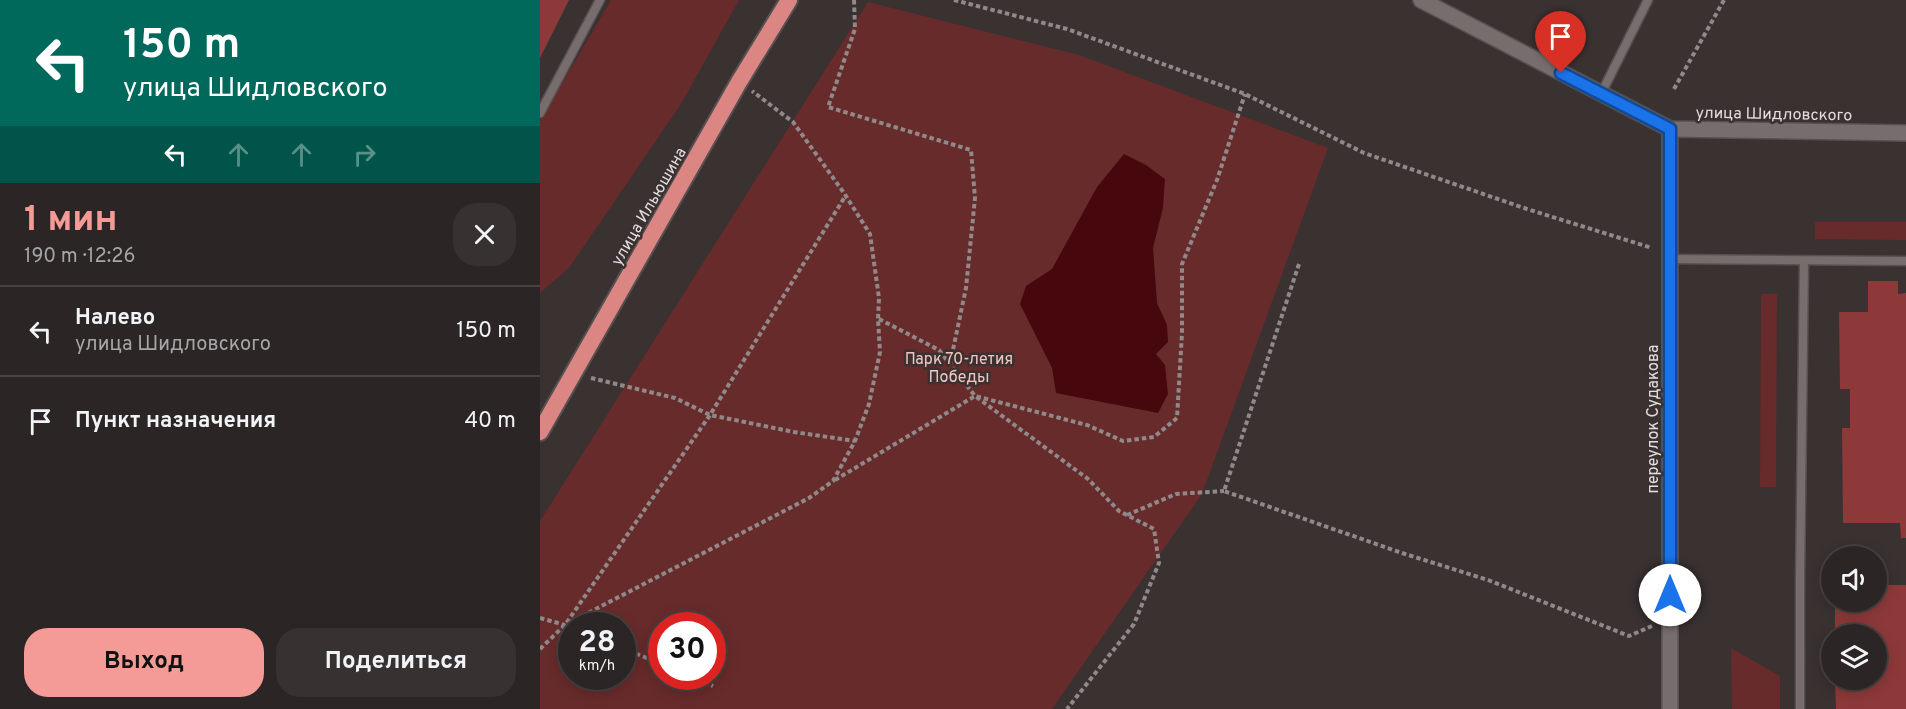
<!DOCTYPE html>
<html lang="ru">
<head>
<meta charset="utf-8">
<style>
	:root { --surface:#2c2525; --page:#383132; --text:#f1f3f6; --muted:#a6a5a7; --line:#484242; --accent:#f59b97 }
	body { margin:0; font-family:Overpass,sans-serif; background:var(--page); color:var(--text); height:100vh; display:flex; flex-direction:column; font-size:22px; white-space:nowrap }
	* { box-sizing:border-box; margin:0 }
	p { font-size:20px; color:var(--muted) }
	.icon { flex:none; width:33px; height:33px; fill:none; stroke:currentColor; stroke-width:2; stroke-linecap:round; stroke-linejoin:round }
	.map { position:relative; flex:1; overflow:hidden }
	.details { display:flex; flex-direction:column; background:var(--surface); width:540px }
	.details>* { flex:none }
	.top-card { background:#00695c; color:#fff; overflow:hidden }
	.tools { position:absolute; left:1281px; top:546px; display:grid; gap:12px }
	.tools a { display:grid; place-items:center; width:66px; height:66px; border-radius:50%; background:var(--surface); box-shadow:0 3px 15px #0003,0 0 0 2px var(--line); font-size:30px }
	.speed { position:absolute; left:18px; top:612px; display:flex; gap:12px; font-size:30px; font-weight:700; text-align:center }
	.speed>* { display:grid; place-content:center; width:78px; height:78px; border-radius:50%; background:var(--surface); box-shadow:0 3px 15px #0003,0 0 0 2px var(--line); line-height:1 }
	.speed small { font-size:15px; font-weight:400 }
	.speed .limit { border:9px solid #d22; background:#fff; color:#111 }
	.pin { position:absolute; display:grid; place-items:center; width:51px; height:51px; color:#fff; margin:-62px -26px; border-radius:50% 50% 50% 0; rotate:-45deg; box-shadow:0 0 6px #0007 }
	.pin .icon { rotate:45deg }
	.me { position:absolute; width:66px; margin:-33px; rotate:0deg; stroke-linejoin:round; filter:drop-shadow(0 0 4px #0008) }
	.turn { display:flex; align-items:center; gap:21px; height:126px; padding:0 24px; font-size:27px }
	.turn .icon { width:78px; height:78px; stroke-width:2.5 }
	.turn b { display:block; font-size:42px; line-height:51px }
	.lanes { display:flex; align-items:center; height:57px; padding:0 24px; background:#0003; justify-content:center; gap:30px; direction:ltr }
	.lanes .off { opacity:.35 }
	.round { display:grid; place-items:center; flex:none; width:63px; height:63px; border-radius:24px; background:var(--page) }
	.overview { display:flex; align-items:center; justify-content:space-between; height:102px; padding:0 24px }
	h1 { font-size:36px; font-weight:700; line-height:45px; color:var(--accent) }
	.button { display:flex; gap:12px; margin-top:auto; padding:12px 24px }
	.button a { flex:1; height:69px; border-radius:24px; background:var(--accent); color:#111; font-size:24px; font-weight:700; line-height:69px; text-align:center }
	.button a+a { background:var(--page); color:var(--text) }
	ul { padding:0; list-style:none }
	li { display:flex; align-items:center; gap:18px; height:90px; padding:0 24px; border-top:2px solid var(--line) }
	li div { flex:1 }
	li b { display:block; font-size:22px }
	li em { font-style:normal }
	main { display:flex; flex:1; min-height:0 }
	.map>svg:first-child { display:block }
	.green { fill:#682b2b; fill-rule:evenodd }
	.water { fill:#46080d }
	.building { fill:#8d3939 }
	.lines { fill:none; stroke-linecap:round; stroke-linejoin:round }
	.service-casing { stroke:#575050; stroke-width:11 }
	.minor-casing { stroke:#575050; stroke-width:18 }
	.trunk-casing { stroke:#575050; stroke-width:20 }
	.path { stroke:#918989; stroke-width:4; stroke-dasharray:4.5 3; stroke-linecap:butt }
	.service { stroke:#776d6d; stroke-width:8 }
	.minor { stroke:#776d6d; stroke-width:15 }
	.trunk { stroke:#dc8684; stroke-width:16 }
	.route-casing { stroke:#114b97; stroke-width:15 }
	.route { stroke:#1a73e8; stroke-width:10 }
	.labels { text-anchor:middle; stroke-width:5; stroke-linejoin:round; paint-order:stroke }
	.street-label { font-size:16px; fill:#e3dddd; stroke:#3a3131 }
	.park-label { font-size:16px; fill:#f6c4c1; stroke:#3a3131 }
</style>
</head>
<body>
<main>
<section class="details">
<div class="top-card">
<div class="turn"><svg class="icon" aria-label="left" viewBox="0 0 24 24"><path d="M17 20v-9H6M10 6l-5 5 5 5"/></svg><div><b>150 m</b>улица Шидловского</div></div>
<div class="lanes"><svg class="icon" aria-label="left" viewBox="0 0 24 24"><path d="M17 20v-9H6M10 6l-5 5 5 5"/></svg><svg class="icon off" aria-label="ahead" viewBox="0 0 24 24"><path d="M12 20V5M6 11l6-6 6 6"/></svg><svg class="icon off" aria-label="ahead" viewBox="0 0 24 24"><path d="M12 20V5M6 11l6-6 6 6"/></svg><svg class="icon off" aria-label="right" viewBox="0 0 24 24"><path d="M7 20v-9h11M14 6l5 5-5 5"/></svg></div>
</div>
<div class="overview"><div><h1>1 мин</h1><p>190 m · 12:26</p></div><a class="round"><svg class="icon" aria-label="close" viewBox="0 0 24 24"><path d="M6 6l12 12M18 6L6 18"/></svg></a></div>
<ul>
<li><svg class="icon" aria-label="left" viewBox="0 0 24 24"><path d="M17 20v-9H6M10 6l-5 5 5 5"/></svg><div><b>Налево</b><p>улица Шидловского</p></div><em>150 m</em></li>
<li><svg class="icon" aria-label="arrive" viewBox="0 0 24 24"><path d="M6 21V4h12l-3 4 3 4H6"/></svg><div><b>Пункт назначения</b></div><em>40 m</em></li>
</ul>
<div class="button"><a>Выход</a><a>Поделиться</a></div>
</section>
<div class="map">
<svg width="1366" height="709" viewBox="0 0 1366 709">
	<rect width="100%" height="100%" fill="#3a3131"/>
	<g class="green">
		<polygon points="71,0 199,0 141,104 29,268 0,293 0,121"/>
		<path d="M328 2 539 55 788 148 662 494 512 709H0V521ZM32 626H82V676H32ZM122 626H172V676H122Z"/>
		<polygon points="1275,222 1366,222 1366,240 1275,239"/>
		<polygon points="1221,294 1237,294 1236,487 1220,487"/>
		<polygon points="1191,648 1240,676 1240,709 1192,709"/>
	</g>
	<polygon class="water" points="584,154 606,165 625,179 623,208 613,248 617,303 627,325 628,342 616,354 625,365 628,394 618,413 516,393 512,368 480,304 486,286 512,269 557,187"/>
	<g class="building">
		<polygon points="0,0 29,0 0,58"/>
		<polygon points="1328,281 1358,281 1358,294 1366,293 1366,538 1361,538 1360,523 1303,523 1302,428 1310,428 1310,389 1300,389 1299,312 1328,312"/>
		<polygon points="1336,585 1366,585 1366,709 1296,709 1295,680 1336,680 1336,634 1295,634 1295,602 1336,602"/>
	</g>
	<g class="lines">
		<g class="service-casing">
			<g id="service">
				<polyline points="1061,94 1108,0"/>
				<polyline points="0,113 60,0"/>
				<polyline points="1130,259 1366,261"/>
				<polyline points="1260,709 1260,580 1264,261"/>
			</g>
		</g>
		<g class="minor-casing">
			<g id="minor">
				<polyline points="881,0 1130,129 1366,133"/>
				<polyline points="1130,709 1130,129"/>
			</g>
		</g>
		<g class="trunk-casing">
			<polyline id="trunk" points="0,432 199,82 249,0"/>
		</g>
		<g class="path">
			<polyline points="314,0 315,29 288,107 431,150 435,198 426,288 410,364"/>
			<polyline points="414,0 527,29 705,94 824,153 987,209 1112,248"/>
			<polyline points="1134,89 1184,0"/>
			<polyline points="759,264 684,491 862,553 948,580 1089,636 1112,626"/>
			<polyline points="339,319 399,350 435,396 547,425 583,441 614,437 637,418 642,333 642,264 677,180 705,94"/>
			<polyline points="51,378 135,398 170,415 254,432 315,441"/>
			<polyline points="295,480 435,396 548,479 579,511 614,529 619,563 594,624 527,709"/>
			<polyline points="587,515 636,494 684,491"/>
			<polyline points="0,618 25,625 269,498 293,481 315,441 329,404 340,352 338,319 339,298 330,234 304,193 253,122 212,91"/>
			<polyline points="82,648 122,664"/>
			<polyline points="0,649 25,625 170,415 306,195"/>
			<polyline points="151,676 173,686"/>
		</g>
		<use href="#service" class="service"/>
		<use href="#minor" class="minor"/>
		<use href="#trunk" class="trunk"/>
	</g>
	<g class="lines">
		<g class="route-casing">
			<polyline id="route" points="1021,73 1130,129 1130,595"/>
		</g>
		<use href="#route" class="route"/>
	</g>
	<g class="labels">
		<g class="street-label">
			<text transform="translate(1234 113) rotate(1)" y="6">улица Шидловского</text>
			<text transform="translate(108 206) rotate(-60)" y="6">улица Ильюшина</text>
			<text transform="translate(1112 419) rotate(-90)" y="6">переулок Судакова</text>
		</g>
		<g class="park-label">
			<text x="419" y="364">Парк 70-летия<tspan x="419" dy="18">Победы</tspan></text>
		</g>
	</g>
</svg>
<div class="tools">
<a><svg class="icon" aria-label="sound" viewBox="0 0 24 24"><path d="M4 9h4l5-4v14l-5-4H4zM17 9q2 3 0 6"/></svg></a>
<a><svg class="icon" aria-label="layers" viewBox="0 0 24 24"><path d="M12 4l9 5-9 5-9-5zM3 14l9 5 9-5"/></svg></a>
</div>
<div class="speed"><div>28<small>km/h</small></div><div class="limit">30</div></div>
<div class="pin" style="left:1021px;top:73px;background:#d93025"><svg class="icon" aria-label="arrive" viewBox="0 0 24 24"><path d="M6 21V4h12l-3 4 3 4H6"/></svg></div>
<svg class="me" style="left:1130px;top:595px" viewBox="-20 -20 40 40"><circle r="19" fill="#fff"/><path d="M0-13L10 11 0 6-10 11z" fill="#1a73e8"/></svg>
</div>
</main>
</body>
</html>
